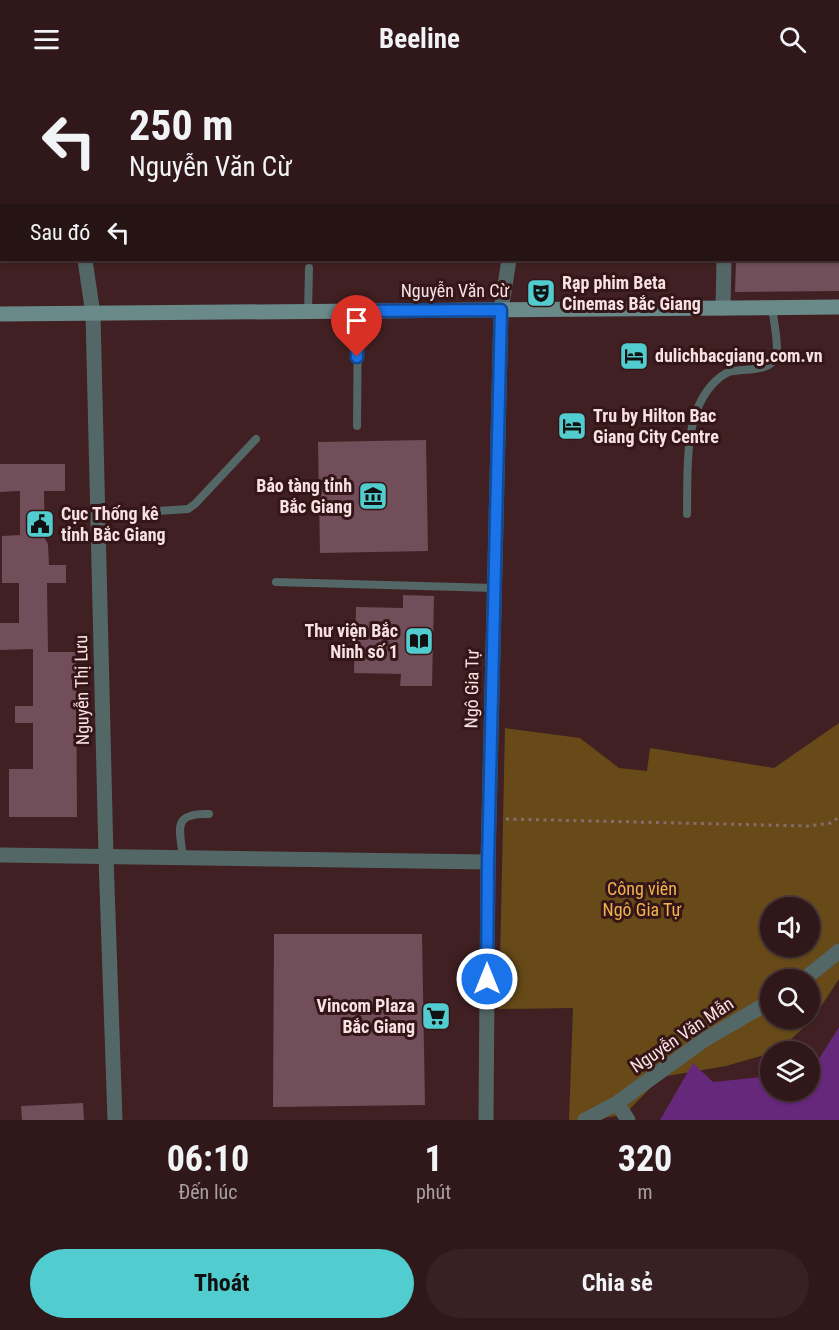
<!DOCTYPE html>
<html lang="vi">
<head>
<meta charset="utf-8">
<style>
	:root { --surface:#30181a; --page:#382123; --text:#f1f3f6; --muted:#a8a0a2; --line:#4b3739; --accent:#52cdcf }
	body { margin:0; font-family:"Roboto Condensed",sans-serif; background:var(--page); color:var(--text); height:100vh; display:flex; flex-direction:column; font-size:22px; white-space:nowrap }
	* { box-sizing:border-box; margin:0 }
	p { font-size:20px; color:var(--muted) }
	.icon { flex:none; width:33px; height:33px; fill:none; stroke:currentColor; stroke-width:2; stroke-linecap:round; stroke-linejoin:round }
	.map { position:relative; height:1042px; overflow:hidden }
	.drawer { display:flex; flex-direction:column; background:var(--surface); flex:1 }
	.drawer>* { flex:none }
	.hud { position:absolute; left:0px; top:0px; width:840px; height:183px; box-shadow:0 2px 4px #0004,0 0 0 2px var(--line); background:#30181a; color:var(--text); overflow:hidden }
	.tools { position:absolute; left:760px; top:819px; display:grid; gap:12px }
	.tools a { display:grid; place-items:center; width:60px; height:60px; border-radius:50%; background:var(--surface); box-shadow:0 2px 4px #0004,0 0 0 2px var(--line); font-size:30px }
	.pin { position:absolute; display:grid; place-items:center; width:51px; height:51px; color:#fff; margin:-62px -26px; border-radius:50% 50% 50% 0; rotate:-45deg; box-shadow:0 0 6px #0007 }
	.pin .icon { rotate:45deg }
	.me { position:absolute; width:66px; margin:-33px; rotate:0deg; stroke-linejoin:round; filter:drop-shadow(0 0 4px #0008) }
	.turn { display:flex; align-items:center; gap:21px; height:126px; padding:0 30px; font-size:27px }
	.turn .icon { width:78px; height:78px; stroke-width:2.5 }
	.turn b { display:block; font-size:42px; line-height:51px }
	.then { display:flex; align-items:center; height:57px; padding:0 30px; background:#0003; gap:12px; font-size:22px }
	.eta { display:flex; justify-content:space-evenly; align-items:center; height:102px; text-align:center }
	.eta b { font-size:36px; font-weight:700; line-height:42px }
	.action { display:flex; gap:12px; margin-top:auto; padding:12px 30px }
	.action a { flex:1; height:69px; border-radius:36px; background:var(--accent); color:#111; font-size:24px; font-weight:700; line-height:69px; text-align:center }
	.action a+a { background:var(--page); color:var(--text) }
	header { display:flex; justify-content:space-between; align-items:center; height:78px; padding:0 30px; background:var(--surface); font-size:27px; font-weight:700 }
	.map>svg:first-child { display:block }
	.green { fill:#674a18; fill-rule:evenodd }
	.water { fill:#66287a }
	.building { fill:#714e59 }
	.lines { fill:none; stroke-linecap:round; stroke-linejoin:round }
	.path { stroke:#886c6d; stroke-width:3; stroke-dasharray:3 4.5; stroke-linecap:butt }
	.lane { stroke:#546767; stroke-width:8 }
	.street { stroke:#546767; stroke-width:15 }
	.secondary { stroke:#6a8989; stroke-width:15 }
	.route-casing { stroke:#114b97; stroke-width:15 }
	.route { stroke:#1a73e8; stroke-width:10 }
	.labels { text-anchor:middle; stroke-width:6; stroke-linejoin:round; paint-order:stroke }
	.poi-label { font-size:18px; font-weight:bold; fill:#f8e1e1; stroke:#351618; text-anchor:start }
	.street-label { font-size:18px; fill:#f8e1e1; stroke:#351618 }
	.park-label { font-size:18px; fill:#f1b34c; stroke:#351618 }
</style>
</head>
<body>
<header><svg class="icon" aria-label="menu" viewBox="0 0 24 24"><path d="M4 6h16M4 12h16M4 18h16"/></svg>Beeline<svg class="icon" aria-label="search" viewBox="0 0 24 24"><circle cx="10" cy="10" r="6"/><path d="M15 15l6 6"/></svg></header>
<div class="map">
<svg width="839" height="1042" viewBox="0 0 839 1042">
	<rect width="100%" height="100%" fill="#402022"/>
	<path class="green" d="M839 645V901L812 942 778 973 771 974V975L726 988 661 999 624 1037 588 1042H569L573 930 499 931 505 650 580 660 619 690 647 693 650 670 774 690ZM771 830H810V868H771ZM771 902H810V940H771Z"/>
	<polygon class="water" points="839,949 839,1042 660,1042 693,985 713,1004 771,998 771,1012 810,1012 810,995"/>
	<g class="building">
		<polygon points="736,182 839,182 839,213 735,214"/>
		<polygon points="426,362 428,473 320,475 318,364"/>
		<polygon points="0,386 65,386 65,413 44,413 45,461 48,466 49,487 66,487 66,505 47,505 48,574 76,574 77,739 9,739 9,691 33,691 33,645 15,645 15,628 33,628 33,571 0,572 0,545 19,545 19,505 2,505 2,458 20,457 20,413 0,414"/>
		<polygon points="403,517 434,518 432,608 400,608 401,596 354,595 356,529 403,530"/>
		<polygon points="274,856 422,856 425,1027 273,1029"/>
		<polygon points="83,1025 84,1042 22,1042 21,1028"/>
	</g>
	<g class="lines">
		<polyline class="path" points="506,741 808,748 831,745 839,739"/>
		<g class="lane">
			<polyline points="308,234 309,190"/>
			<polyline points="357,348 358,233"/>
			<path d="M687 436C688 396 683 340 711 308 715 303 723 296 729 294 746 289 776 297 777 271 777 258 774 243 772 230"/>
			<polyline points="98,437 188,431 195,426 256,361"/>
			<polyline points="276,504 494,510"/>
			<path d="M183 780C180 751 171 735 209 736"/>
		</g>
		<g class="street">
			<polyline points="56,0 56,2"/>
			<polyline points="425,2 426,0"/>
			<polyline points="538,2 539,0"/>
			<polyline points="730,2 730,0"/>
			<polyline points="85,182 93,236 106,779 115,1042"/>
			<polyline points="723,230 724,182"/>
			<polyline points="0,777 488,784"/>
			<polyline points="803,902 839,873"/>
			<polyline points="617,1025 628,1042"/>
			<polyline points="486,1042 488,784 501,232 509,182"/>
			<polyline points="585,1042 617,1025 704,962 771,923"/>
		</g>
		<polyline class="secondary" points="0,236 839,229"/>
	</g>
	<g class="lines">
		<g class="route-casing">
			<polyline id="route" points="357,279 358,233 501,232 488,784 487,901"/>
		</g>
		<use href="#route" class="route"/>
	</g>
	<defs>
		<g id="theatre-square" transform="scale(1.5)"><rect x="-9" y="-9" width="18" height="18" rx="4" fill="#52cdcf" stroke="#351618"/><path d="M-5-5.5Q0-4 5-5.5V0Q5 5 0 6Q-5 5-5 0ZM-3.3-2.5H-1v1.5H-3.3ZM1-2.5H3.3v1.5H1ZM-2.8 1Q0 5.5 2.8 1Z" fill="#111"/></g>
		<g id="hotel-square" transform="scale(1.5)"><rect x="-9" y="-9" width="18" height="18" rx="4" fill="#52cdcf" stroke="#351618"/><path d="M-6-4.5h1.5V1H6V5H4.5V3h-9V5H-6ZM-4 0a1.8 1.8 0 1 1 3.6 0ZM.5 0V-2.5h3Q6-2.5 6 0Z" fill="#111"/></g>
		<g id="museum-square" transform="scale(1.5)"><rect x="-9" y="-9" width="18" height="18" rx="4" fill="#52cdcf" stroke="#351618"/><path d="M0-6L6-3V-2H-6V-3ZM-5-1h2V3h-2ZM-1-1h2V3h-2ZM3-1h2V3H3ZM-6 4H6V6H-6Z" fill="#111"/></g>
		<g id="civic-square" transform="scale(1.5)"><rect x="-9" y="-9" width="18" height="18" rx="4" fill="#52cdcf" stroke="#351618"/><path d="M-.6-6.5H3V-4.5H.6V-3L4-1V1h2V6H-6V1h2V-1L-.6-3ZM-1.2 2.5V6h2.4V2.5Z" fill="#111"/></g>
		<g id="library-square" transform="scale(1.5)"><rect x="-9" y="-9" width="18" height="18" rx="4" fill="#52cdcf" stroke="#351618"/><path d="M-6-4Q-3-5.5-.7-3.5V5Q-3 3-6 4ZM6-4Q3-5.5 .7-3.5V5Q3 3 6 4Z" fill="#111"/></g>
		<g id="supermarket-square" transform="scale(1.5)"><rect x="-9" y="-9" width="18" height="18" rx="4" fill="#52cdcf" stroke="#351618"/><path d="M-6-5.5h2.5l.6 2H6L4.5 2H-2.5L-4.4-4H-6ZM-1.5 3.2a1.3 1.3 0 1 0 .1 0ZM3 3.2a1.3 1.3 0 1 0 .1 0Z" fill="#111"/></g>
	</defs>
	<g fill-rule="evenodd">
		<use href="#theatre-square" x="541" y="215"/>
		<use href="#hotel-square" x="634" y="278"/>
		<use href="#hotel-square" x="572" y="348"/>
		<use href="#museum-square" x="373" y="418"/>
		<use href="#civic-square" x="40" y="446"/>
		<use href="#library-square" x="419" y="563"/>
		<use href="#supermarket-square" x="436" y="938"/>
	</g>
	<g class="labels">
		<g class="poi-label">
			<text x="562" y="211">Rạp phim Beta<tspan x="562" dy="21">Cinemas Bắc Giang</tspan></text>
			<text x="655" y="284">dulichbacgiang.com.vn</text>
			<text x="593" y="344">Tru by Hilton Bac<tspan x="593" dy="21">Giang City Centre</tspan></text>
			<text x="352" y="414" text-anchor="end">Bảo tàng tỉnh<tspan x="352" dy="21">Bắc Giang</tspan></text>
			<text x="61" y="442">Cục Thống kê<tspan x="61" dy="21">tỉnh Bắc Giang</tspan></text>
			<text x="398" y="559" text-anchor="end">Thư viện Bắc<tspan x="398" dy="21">Ninh số 1</tspan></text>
			<text x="415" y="934" text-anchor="end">Vincom Plaza<tspan x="415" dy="21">Bắc Giang</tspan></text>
		</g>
		<g class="street-label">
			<text x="455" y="219">Nguyễn Văn Cừ</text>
			<text transform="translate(472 611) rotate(-89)" y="6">Ngô Gia Tự</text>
			<text transform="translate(82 612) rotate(-91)" y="6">Nguyễn Thị Lưu</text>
			<text transform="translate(682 957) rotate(-34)" y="6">Nguyễn Văn Mẫn</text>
		</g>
		<g class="park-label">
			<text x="642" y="817">Công viên<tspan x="642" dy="21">Ngô Gia Tự</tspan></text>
		</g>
	</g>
</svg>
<div class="tools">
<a><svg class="icon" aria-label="sound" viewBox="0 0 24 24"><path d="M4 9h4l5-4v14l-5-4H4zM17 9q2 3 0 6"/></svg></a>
<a><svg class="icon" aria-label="search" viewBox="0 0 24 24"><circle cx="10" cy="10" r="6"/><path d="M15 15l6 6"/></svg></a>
<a><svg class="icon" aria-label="layers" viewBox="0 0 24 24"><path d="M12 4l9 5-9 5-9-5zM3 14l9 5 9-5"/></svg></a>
</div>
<div class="pin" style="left:357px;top:279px;background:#d93025"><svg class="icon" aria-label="arrive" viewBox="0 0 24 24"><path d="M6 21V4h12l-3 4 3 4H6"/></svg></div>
<svg class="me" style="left:487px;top:901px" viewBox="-20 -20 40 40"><circle r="17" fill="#1a73e8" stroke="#fff" stroke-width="3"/><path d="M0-11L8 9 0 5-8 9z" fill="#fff"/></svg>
<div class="hud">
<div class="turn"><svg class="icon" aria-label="left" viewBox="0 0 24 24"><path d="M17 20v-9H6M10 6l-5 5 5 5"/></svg><div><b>250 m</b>Nguyễn Văn Cừ</div></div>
<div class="then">Sau đó<svg class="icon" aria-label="left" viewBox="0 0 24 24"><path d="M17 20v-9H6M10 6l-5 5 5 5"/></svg></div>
</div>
</div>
<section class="drawer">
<div class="eta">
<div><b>06:10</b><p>Đến lúc</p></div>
<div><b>1</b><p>phút</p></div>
<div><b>320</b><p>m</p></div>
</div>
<div class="action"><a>Thoát</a><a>Chia sẻ</a></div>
</section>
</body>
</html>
